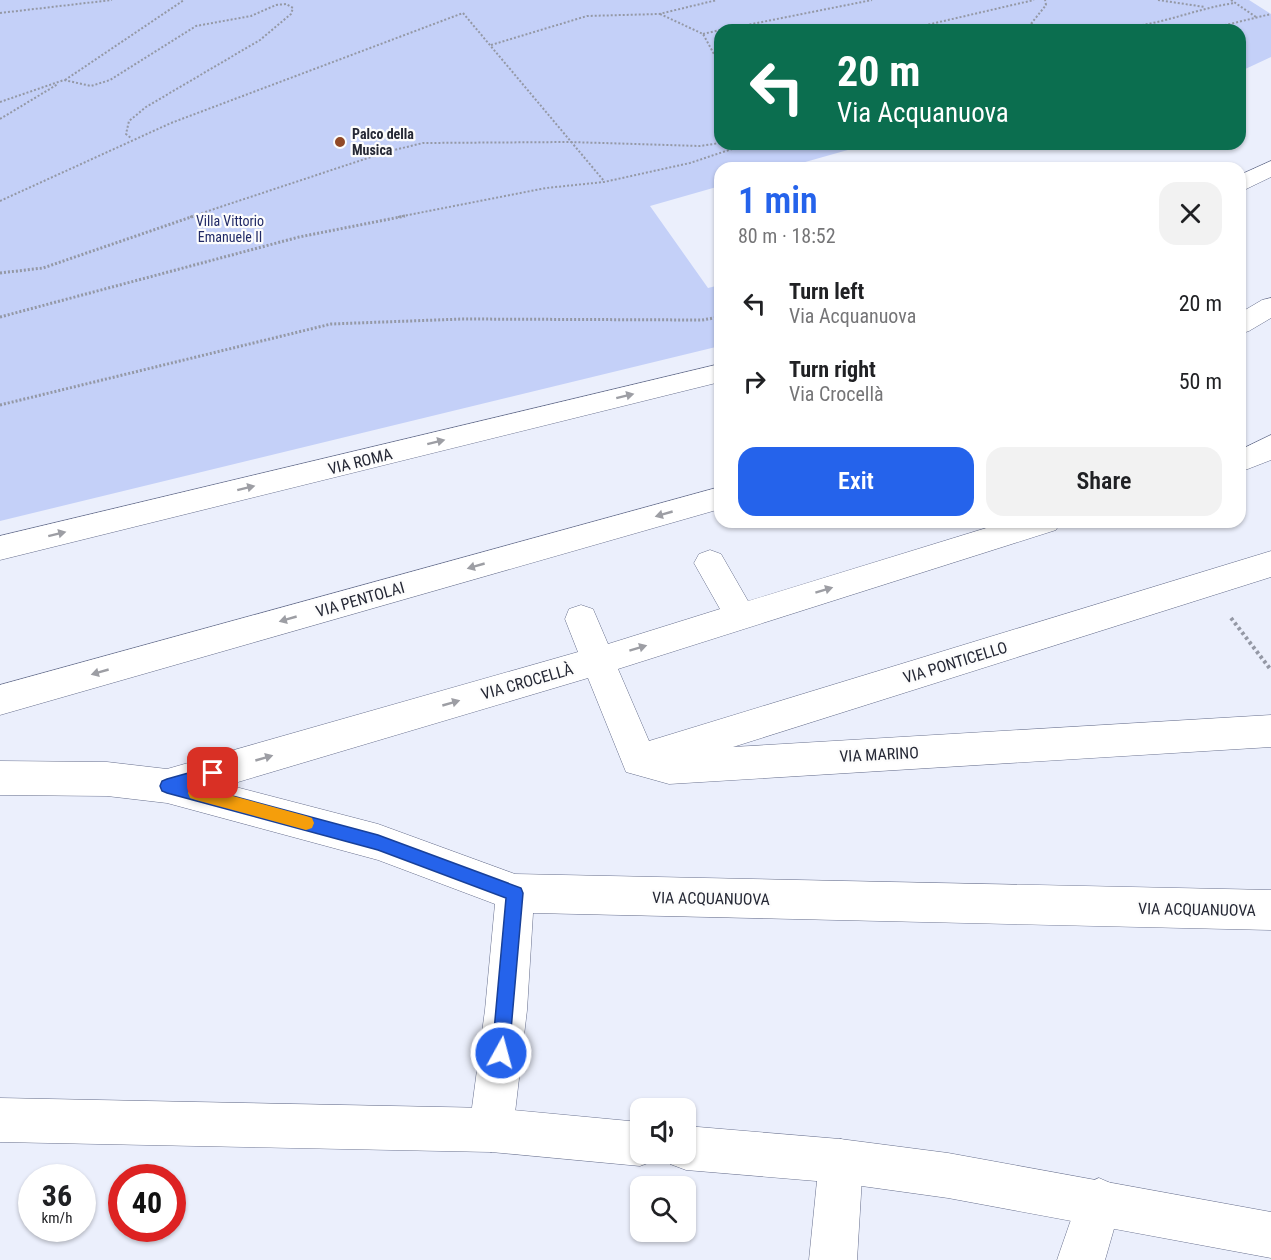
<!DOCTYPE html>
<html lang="en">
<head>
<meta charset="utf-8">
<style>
	:root { --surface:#fff; --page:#f2f2f2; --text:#202124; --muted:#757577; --accent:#2563eb }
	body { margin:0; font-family:"Roboto Condensed",sans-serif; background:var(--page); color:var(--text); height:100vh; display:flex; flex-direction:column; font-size:22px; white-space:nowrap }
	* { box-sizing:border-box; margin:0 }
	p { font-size:20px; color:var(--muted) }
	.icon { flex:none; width:33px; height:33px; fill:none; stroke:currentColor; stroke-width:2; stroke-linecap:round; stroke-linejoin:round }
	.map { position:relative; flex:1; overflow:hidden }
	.details { position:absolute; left:714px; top:162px; width:532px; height:366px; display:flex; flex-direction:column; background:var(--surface); border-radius:18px; box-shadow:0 2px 4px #0004 }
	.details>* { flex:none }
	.guide { position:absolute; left:714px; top:24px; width:532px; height:126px; border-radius:18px; box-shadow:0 2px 4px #0004; background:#0b6e4f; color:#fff; overflow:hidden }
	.tools { position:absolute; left:630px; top:1098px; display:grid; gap:12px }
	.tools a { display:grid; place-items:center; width:66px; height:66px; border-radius:12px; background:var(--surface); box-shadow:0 2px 4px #0004; font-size:30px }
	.speed { position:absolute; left:18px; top:1164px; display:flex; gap:12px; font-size:30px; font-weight:700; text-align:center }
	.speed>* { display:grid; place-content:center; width:78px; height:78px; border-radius:50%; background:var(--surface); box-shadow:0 2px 4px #0004; line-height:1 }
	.speed small { font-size:15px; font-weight:400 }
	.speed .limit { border:9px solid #d22; background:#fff; color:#111 }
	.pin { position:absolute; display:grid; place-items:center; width:51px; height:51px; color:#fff; margin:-26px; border-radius:12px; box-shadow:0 3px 9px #0006 }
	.me { position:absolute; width:66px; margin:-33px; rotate:7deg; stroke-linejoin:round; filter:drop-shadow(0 0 4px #0008) }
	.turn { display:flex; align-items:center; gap:21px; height:126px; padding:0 24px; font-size:27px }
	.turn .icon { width:78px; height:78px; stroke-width:2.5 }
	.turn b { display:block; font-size:42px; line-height:51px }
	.round { display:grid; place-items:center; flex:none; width:63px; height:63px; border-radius:18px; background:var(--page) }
	.summary { display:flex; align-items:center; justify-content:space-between; height:102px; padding:0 24px }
	h1 { font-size:36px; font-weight:600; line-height:45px; color:var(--accent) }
	.cta { display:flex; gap:12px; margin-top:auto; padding:12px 24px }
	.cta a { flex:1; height:69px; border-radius:18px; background:var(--accent); color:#fff; font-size:24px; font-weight:600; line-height:69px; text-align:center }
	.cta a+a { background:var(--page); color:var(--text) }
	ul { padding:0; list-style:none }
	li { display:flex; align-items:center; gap:18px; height:78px; padding:0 24px }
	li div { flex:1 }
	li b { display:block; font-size:22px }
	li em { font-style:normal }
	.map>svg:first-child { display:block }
	.green { fill:#c4d0f8 }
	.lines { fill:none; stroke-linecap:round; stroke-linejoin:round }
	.minor-casing { stroke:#676f8d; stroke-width:1 }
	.major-casing { stroke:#676f8d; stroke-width:1 }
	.path-far2 { stroke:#9498a5; stroke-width:2; stroke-dasharray:2 2; stroke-linecap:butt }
	.path-far1 { stroke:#9498a5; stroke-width:3; stroke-dasharray:2 2; stroke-linecap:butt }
	.path { stroke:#9498a5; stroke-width:4; stroke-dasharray:3 3; stroke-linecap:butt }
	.minor { fill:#fff; fill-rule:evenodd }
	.major { fill:#fff; fill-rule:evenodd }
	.oneway { fill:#9d9ea4 }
	.route { fill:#2563eb; stroke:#184099; stroke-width:1.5 }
	.slow { fill:#f59e0b }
	.poi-dot { fill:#914927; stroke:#fcfcfc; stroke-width:2 }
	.labels { text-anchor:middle; stroke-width:4.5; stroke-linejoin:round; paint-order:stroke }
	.far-poi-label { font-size:14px; font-weight:bold; fill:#252835; stroke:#fcfcfc; text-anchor:start }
	.far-park-label { font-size:14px; fill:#212a67; stroke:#fcfcfc }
	.street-label { font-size:16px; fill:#252835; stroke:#fcfcfc }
</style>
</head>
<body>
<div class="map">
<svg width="1271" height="1260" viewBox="0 0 1271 1260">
	<rect width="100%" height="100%" fill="#ebeffc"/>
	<polygon class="green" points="0,0 1249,0 1271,14 1271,57 1241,71 1240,30 720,30 720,144 869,144 784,168 720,168 720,186 650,206 708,288 720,285 720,346 0,521"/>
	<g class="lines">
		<g class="minor-casing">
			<g id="minor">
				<polygon points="1271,161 1271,177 1240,192 1240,175"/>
				<polygon points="1271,298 1271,318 1249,331 1240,334 1240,313 1262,300"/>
				<polygon points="720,364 720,382 0,560 0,536"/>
				<polygon points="1271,435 1271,460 1240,472 1240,450"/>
				<polygon points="720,487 720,509 0,715 0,685"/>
				<polygon points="1006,522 1060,522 1056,530 618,669 649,741 1271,551 1271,577 733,747 1271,715 1271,747 669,784 626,772 588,678 228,785 378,824 515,874 1271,890 1271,930 533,913 527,1010 513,1130 507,1146 491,1152 475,1146 469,1130 485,1010 495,904 378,860 167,803 107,796 0,795 0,761 107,762 167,769 578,652 565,619 569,609 581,605 593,609 608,644 720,609 694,563 699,554 710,550 721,554 748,601"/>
				<polygon points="841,1139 857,1145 863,1161 857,1260 809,1260 819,1161 825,1145"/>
				<polygon points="1099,1178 1115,1185 1122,1201 1105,1260 1057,1260 1083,1185"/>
			</g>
		</g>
		<g class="major-casing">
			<g id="major">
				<polygon points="0,1098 491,1108 640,1122 640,1154 658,1154 656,1160 640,1166 491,1152 0,1142"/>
				<polygon points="686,1126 840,1139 948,1153 1271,1212 1271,1258 948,1198 840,1183 686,1170 670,1164 666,1154 686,1154"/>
			</g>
		</g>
		<g class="path-far2">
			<polyline points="1158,0 1205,7"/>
			<polyline points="1231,0 1256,17"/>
			<polyline points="0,13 112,0"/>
			<polyline points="660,14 703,34 720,65"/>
			<polyline points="1031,24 1054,30"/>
			<polyline points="722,30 872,0"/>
			<polyline points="905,30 1034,0"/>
			<polyline points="1026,30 1046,5 1045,0"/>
			<path d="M1074 30C1098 23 1123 29 1148 24 1178 18 1205 7 1235 3"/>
			<polyline points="1205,30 1271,14"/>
			<polyline points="703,34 720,30"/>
			<polyline points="491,45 587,16 659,14 717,0"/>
			<polyline points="65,80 184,0"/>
			<polyline points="0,102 64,80 91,86 110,80 196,26 251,16 276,5 286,4 293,8 291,14 260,40 146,107 129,121 126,134 131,138"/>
			<polyline points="0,119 58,84"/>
			<polyline points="0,201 171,123 463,13 604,181"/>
			<polyline points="190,217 386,152 423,143 570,142 700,146 720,143"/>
			<polyline points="398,217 546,188 604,182 690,163 747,144"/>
		</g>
		<g class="path-far1">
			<polyline points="0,273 43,268 194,216"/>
			<polyline points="0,317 299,237 405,216"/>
			<polyline points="0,405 331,324 462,319 702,320 720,317"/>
		</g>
		<polyline class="path" points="1231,618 1271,670"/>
		<use href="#minor" class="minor"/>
		<use href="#major" class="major"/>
	</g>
	<defs><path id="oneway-solid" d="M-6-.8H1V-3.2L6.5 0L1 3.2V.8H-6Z" transform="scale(1.5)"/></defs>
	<g class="oneway">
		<use href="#oneway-solid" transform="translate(625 396) rotate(-14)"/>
		<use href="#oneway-solid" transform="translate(436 442) rotate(-14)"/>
		<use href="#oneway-solid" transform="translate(246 488) rotate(-14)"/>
		<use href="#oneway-solid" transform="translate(664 514) rotate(164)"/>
		<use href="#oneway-solid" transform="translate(57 534) rotate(-14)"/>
		<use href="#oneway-solid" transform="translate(476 566) rotate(164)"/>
		<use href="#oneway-solid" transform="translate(824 590) rotate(-17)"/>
		<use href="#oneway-solid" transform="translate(288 619) rotate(164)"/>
		<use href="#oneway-solid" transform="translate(638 648) rotate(-17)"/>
		<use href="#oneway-solid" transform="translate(100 672) rotate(164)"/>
		<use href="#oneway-solid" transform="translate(451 703) rotate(-16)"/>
		<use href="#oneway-solid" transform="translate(264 758) rotate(-16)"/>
	</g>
	<polygon class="route" points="213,766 218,768 220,773 218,778 192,785 378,835 521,888 523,893 509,1053 507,1059 501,1062 494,1059 492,1053 506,898 378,850 167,793 162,791 160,786 162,781 167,779"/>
	<polygon class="slow" points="196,786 306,816 312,818 314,823 312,828 306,830 196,800 190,798 188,793 190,788"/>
	<circle class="poi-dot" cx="340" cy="142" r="6"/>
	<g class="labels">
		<g class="far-poi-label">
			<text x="352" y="139">Palco della<tspan x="352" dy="16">Musica</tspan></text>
		</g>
		<g class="far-park-label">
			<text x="230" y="226">Villa Vittorio<tspan x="230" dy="16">Emanuele II</tspan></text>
		</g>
		<g class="street-label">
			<text transform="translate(360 461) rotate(-14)" y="6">VIA ROMA</text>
			<text transform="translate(360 599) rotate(-16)" y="6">VIA PENTOLAI</text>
			<text transform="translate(955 662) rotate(-17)" y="6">VIA PONTICELLO</text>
			<text transform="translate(527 681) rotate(-16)" y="6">VIA CROCELLÀ</text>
			<text transform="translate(879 754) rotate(-3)" y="6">VIA MARINO</text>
			<text transform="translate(711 898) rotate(1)" y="6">VIA ACQUANUOVA</text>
			<text transform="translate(1197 909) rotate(1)" y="6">VIA ACQUANUOVA</text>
		</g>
	</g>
</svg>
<div class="tools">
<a><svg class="icon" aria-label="sound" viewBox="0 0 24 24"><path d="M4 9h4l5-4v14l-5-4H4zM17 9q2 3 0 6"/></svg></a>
<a><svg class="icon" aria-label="search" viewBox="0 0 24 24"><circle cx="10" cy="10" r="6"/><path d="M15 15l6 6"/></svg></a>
</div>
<div class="speed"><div>36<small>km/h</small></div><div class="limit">40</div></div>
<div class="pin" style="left:213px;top:773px;background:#d93025"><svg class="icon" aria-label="arrive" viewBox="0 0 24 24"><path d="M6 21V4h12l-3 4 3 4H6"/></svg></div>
<svg class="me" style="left:501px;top:1053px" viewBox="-20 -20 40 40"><circle r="17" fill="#2563eb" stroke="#fff" stroke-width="3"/><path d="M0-11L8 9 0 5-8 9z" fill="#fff"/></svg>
<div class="guide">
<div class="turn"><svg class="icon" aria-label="left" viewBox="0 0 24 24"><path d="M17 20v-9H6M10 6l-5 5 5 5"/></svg><div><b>20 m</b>Via Acquanuova</div></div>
</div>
<section class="details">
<div class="summary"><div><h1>1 min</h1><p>80 m · 18:52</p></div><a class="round"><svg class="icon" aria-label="close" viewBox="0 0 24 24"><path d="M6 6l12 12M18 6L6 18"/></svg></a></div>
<ul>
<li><svg class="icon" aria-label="left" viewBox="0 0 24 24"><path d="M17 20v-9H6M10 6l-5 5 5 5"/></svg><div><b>Turn left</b><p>Via Acquanuova</p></div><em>20 m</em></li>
<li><svg class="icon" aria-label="right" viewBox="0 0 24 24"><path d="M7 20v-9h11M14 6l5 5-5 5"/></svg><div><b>Turn right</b><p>Via Crocellà</p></div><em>50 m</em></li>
</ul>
<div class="cta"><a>Exit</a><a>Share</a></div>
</section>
</div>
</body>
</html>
